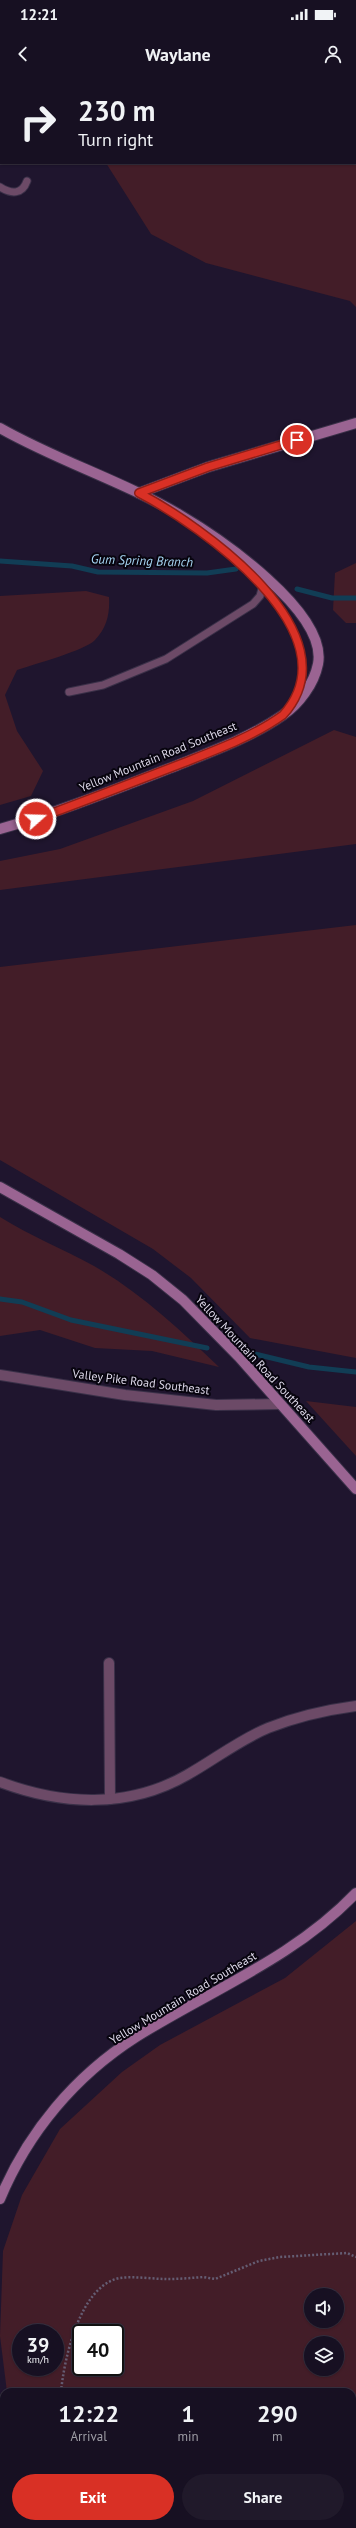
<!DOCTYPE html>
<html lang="en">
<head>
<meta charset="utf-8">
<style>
	:root { --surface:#171022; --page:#20192a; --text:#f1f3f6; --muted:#9e9da5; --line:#363040; --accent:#d93025 }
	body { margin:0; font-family:"PT Sans",sans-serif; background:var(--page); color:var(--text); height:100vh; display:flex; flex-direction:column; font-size:15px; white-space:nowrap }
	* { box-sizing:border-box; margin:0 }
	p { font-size:13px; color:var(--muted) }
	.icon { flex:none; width:22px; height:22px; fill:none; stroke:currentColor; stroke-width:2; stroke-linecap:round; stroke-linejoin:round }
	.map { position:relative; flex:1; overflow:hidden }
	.drawer { position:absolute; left:0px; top:2308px; width:356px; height:140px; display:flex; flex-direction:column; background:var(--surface); border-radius:12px 12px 0 0; box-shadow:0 1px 3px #0004,0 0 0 1px var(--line) }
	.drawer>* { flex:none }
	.banner { position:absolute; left:0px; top:0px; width:356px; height:84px; box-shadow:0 1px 3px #0004,0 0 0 1px var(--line); background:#171022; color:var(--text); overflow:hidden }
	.buttons { position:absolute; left:304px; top:2208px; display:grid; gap:8px }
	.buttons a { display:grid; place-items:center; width:40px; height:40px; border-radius:50%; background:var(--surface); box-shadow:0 1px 3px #0004,0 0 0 1px var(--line); font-size:20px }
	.speed { position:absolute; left:12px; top:2244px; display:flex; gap:8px; font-size:20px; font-weight:700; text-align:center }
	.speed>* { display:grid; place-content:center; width:52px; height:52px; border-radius:50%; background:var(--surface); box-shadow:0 1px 3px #0004,0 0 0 1px var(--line); line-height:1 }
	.speed small { font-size:10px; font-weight:400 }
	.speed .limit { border:2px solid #111; border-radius:6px; background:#fff; color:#111 }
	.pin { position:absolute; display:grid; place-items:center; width:34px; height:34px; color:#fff; margin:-17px; border:2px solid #fff; border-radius:50%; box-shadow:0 1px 4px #0007 }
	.me { position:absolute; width:44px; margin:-22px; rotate:70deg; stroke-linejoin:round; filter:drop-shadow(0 0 3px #0008) }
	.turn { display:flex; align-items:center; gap:14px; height:84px; padding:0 12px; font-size:18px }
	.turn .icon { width:52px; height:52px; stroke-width:2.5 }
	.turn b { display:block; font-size:28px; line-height:34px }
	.eta { display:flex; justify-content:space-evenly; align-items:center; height:68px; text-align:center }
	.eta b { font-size:24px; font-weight:800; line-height:28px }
	.action { display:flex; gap:8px; margin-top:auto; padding:8px 12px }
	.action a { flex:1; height:46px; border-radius:24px; background:var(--accent); color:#fff; font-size:16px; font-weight:800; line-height:46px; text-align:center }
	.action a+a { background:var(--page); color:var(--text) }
	.status { display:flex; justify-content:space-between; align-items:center; height:28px; padding:0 20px; background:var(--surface); direction:ltr }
	.status svg { height:11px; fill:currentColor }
	header { display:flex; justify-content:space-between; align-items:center; height:52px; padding:0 12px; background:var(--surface); font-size:18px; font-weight:800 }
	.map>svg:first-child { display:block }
	.green { fill:#431d28; fill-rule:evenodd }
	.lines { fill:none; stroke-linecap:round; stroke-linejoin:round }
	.stream { stroke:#113d55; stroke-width:5 }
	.lane-casing { stroke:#3a3048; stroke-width:9 }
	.street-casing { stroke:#3a3048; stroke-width:12 }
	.secondary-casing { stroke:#3a3048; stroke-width:12 }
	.path { stroke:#655d73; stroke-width:2.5; stroke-dasharray:2 2; stroke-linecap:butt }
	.lane { stroke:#6c4a67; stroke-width:7 }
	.street { stroke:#6c4a67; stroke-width:10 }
	.secondary { stroke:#9a6492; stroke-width:10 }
	.route-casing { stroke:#8d1f18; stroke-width:10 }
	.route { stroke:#d93025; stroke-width:7 }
	.labels { text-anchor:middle; stroke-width:4; stroke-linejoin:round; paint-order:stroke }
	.street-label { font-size:12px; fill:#ddd8e9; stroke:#07040e }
	.water-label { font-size:13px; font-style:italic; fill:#a9d8f6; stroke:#07040e }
</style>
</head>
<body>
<div class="status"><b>12:21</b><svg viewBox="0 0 49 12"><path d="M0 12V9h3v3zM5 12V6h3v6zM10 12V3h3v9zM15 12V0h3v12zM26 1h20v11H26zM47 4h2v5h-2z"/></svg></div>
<header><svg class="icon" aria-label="back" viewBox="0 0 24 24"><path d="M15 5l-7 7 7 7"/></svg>Waylane<svg class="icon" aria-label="person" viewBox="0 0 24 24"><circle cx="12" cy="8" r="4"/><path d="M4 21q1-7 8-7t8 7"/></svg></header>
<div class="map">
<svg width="356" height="2448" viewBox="0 0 356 2448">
	<rect width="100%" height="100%" fill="#1f152e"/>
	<g class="green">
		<polygon points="14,0 356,0 356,227 350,221 206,183 151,154 106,83 355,83 355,1"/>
		<polygon points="356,483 356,543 346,543 333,530 335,493"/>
		<path d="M86 511 109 517C110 533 107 548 95 560 86 570 32 585 17 590L5 615 17 651 43 691 31 716 0 725V516Z"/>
		<polygon points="334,650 356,657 356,764 0,810 0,781 60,769 193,721"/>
		<polygon points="356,845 356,1278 250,1258 191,1198 153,1169 0,1080 0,887"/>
		<path d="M0 1137C30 1156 63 1169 94 1186 141 1213 180 1250 219 1287L152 1271 95 1268 40 1250 0 1256Z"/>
		<polygon points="306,1321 356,1327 356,1376"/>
		<path d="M356 1841V2448H54L52 2444H352V2312H7L0 2256 3 2171 22 2115 60 2049 122 1992 160 1965 285 1898ZM311 2215H337V2241H311ZM21 2253H55V2287H21ZM81 2253H115V2287H81ZM311 2263H337V2289H311Z"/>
	</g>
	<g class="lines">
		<g class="stream">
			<polyline points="0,481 72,486 98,492 207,493 236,489"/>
			<polyline points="297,509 332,518 356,518"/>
			<polyline points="0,1219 22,1222 71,1240 207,1268"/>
			<polyline points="255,1274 309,1287 356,1292"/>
		</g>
		<g class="lane-casing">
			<g id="lane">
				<path d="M0 107C11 114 22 115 27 101"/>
				<polyline points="69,612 103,605 166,579 253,524 260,516 265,498"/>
			</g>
		</g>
		<g class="street-casing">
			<g id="street">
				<polyline points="0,1295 125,1315 216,1325 280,1324"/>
				<polyline points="109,1583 110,1719"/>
				<path d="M0 1702C61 1725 128 1729 187 1695 214 1680 239 1660 268 1648 296 1637 326 1630 356 1626"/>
			</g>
		</g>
		<g class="secondary-casing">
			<g id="secondary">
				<path d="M0 348C58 381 123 401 180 435 219 458 328 532 318 584 314 604 299 624 283 635 250 658 210 672 173 687 116 709 59 732 0 749"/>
				<polyline points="139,413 208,387 356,343"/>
				<polyline points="0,1107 119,1174 152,1195 183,1220 239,1277 356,1409"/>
				<path d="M0 2119C28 2052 75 1996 136 1957 211 1910 294 1878 356 1813"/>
				<polyline points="0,2354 4,2366"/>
				<polyline points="28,2444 30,2448"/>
			</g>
		</g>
		<g class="path">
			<path d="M61 2312C64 2279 80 2205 120 2198 135 2196 152 2199 167 2199 179 2199 191 2198 203 2197L215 2199 259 2181 280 2177 347 2173 356 2177"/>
			<polyline points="73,2444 76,2448"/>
		</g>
		<use href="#lane" class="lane"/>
		<use href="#street" class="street"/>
		<use href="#secondary" class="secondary"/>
	</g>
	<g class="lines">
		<g class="route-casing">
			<path id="route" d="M36 739C85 721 134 702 183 683 216 670 254 656 283 635 356 554 202 446 139 413L208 387 297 360"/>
		</g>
		<use href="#route" class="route"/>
	</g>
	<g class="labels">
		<g class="street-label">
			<text transform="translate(158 677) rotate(-22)" y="4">Yellow Mountain Road Southeast</text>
			<text transform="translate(255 1279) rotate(47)" y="4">Yellow Mountain Road Southeast</text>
			<text transform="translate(141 1302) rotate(7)" y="4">Valley Pike Road Southeast</text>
			<text transform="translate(183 1918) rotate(-31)" y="4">Yellow Mountain Road Southeast</text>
		</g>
		<g class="water-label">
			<text transform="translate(142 480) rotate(2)" y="5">Gum Spring Branch</text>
		</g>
	</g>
</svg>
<div class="buttons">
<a><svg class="icon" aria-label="sound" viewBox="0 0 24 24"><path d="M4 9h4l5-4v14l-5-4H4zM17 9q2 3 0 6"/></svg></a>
<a><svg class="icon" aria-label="layers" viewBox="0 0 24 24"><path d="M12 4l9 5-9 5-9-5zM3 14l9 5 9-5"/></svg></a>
</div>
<div class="speed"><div>39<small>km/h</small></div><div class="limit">40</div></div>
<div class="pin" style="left:297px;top:360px;background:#d93025"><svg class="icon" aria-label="arrive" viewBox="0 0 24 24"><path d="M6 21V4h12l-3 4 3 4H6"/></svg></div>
<svg class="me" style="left:36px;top:739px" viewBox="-20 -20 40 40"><circle r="17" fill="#d93025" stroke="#fff" stroke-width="3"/><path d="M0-11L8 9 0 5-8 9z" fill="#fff"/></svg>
<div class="banner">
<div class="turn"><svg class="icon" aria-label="right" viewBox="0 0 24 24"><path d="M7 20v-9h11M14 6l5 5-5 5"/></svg><div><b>230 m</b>Turn right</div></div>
</div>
<section class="drawer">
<div class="eta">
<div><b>12:22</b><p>Arrival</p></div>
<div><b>1</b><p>min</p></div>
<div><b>290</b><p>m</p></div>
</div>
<div class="action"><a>Exit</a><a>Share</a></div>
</section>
</div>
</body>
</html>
